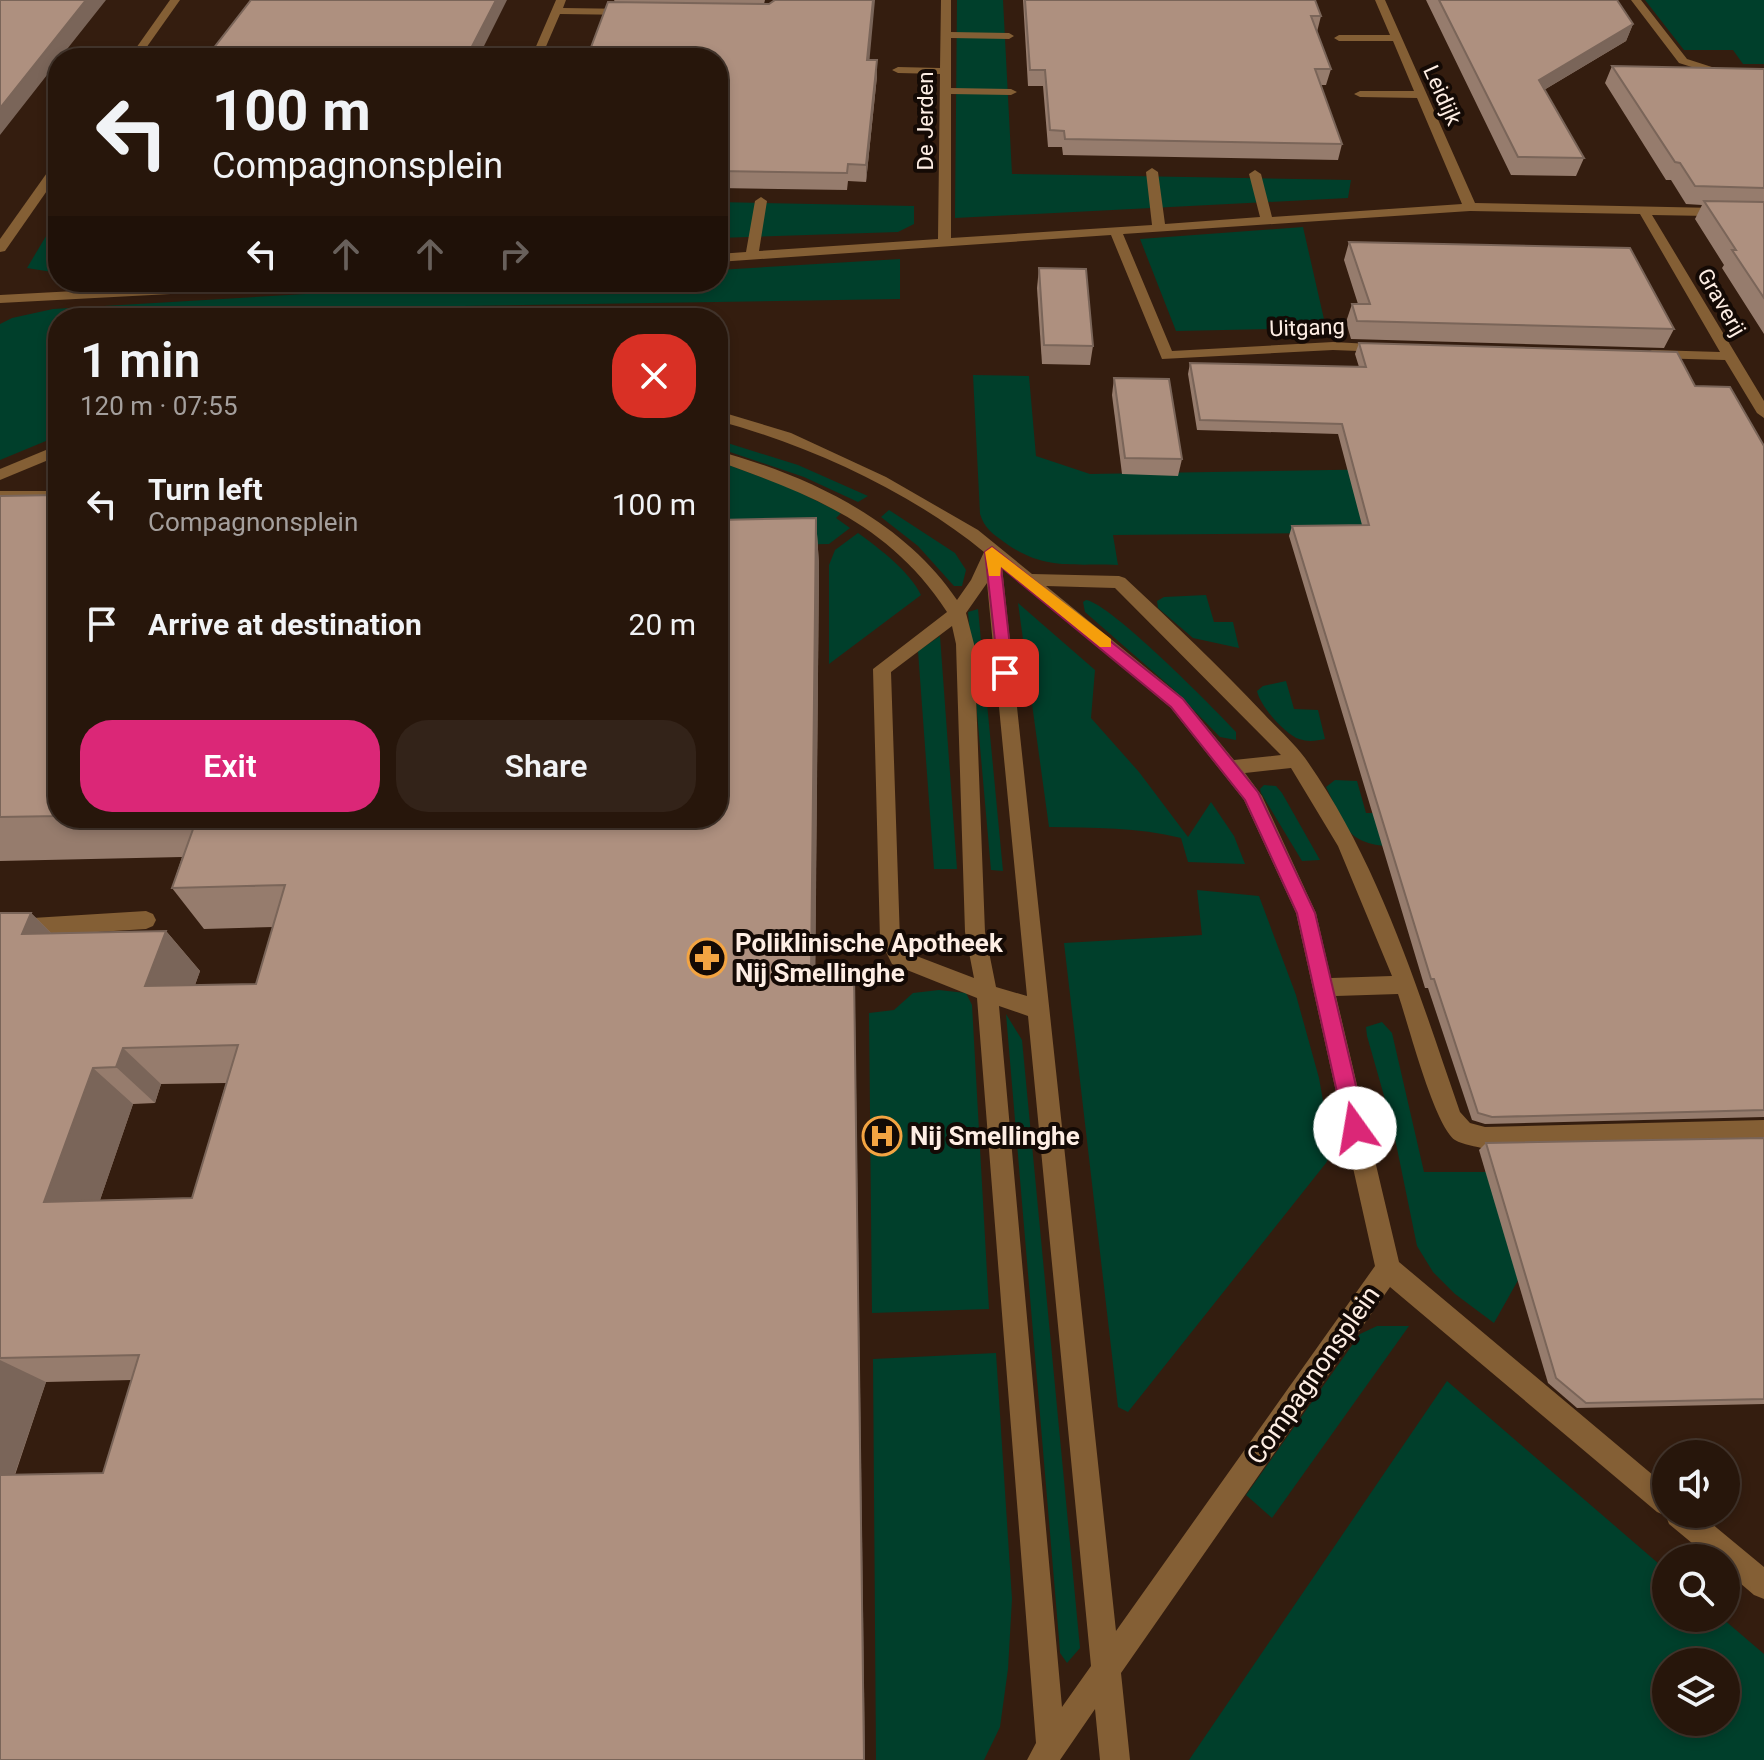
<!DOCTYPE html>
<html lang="en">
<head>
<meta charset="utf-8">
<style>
	:root { --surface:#27160b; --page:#332319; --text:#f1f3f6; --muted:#a49f9d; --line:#43352c; --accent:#db2777 }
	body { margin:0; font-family:Roboto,sans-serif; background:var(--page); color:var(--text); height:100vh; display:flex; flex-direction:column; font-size:30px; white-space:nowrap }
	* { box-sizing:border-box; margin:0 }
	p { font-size:26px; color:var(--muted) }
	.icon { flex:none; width:44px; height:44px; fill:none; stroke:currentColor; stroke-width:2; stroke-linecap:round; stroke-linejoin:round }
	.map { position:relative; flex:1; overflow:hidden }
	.details { position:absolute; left:48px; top:308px; width:680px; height:520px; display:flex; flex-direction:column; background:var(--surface); border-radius:32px; box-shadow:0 4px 12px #0003,0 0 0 2px var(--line) }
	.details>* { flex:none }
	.hud { position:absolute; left:48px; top:48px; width:680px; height:244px; border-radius:32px; box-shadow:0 4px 12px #0003,0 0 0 2px var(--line); background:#27160b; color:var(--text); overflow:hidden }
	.tools { position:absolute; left:1652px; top:1440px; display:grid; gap:16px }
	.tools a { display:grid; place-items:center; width:88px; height:88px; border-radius:50%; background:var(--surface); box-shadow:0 4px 12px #0003,0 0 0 2px var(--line); font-size:40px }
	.pin { position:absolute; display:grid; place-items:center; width:68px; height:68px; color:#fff; margin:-34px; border-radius:16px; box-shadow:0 4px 12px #0006 }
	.me { position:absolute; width:88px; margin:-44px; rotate:347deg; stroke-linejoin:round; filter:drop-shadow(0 0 6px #0008) }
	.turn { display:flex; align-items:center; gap:28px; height:168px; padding:0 32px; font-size:36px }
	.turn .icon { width:104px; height:104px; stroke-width:2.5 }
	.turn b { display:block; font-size:56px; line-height:68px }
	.lanes { display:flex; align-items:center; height:76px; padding:0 32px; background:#0003; justify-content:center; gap:40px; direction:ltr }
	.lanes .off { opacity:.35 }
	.round { display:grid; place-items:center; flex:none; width:84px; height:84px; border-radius:32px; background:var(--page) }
	.headline { display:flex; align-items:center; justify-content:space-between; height:136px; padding:0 32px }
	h1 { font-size:48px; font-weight:600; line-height:60px }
	.primary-button { display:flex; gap:16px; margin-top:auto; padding:16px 32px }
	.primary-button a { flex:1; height:92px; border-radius:32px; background:var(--accent); color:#fff; font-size:32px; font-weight:600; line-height:92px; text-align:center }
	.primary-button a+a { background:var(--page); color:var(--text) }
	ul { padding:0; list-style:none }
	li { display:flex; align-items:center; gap:24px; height:120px; padding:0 32px }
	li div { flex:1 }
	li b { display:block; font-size:30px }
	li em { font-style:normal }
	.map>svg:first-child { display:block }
	.green { fill:#003f2b; fill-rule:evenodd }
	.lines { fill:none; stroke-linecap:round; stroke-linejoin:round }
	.minor { fill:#845f35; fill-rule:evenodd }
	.wall { fill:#967c6d; fill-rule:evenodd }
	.shaded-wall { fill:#7a6559 }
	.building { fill:#ae907f; stroke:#7a6559; stroke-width:2; fill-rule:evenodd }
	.route { fill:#db2777; stroke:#8e194d; stroke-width:2 }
	.slow { fill:#f59e0b }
	.labels { text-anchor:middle; stroke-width:8; stroke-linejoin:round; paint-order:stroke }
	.far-street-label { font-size:22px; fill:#feeee4; stroke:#140a05 }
	.poi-label { font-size:26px; font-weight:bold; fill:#feeee4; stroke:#140a05; text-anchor:start }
	.street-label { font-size:26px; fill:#feeee4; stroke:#140a05 }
</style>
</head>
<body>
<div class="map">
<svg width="1764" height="1760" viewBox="0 0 1764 1760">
	<rect width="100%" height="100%" fill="#341d0f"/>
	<g class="green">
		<polygon points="957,0 1003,0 1012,174 1351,180 1348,198 955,218"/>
		<polygon points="1645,0 1764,0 1764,64 1743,64 1733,50 1684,50"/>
		<polygon points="718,202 914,206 914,224 898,232 718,238"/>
		<polygon points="58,216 58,273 27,268"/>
		<polygon points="1303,227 1326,328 1176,331 1140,239"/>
		<polygon points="900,259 900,299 401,307 397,318 58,318 58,436 0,460 0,324 12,318 53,309 510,282 718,282 718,270"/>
		<path d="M973 375 1029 376 1036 456 1090 474 1751 463 1764 529 1113 535 1118 565C1070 563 1044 571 1004 542 992 533 985 529 980 514Z"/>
		<polygon points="718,440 798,465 868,496 858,502 804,477 718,448"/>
		<polygon points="718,461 791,488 841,513 836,518 850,528 829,544 718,546"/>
		<polygon points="889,510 955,553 966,570 962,586 954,586 918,546 881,517"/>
		<path d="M858 533C880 549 909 571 921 595L829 664V565L835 550Z"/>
		<polygon points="1206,595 1214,622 1233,622 1239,648 1193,638 1158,608 1157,601 1164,597"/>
		<path d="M1086 600C1110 603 1215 709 1236 732V740L1220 737 1173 689 1085 612 1083 602Z"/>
		<path d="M1018 603 1095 670 1091 718 1139 772 1188 837 1211 802 1234 836 1245 864 1188 862 1181 838C1138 827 1093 828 1049 827Z"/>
		<polygon points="978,609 1003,871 991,870 968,612"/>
		<polygon points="940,636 957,869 934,869 918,651"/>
		<path d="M1286 681 1294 709 1318 710 1325 739C1316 741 1308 742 1299 739 1285 734 1260 706 1257 691L1263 686Z"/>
		<path d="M1335 780 1357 781 1366 813H1385L1396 847C1345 844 1347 829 1326 787Z"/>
		<polygon points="1264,785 1276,786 1282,793 1320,860 1302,861 1261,793 1260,789"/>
		<polygon points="1197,890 1259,896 1296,995 1319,1078 1332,1152 1326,1163 1128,1412 1118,1407 1064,943 1202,935"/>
		<polygon points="939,990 966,993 972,1005 989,1309 872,1313 869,1013 894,1010 913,993"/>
		<polygon points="1006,1014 1022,1040 1080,1648 1067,1663 1060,1653 1059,1639"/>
		<polygon points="1382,1022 1392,1033 1424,1172 1524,1172 1544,1234 1494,1323 1455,1294 1433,1272 1417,1246 1392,1124 1367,1036 1366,1027"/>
		<polygon points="1377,1326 1409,1326 1272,1518 1246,1495 1360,1334"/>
		<polygon points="996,1353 1012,1599 1008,1669 1000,1727 984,1760 876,1760 873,1359"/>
		<path d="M1447 1381 1666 1570V1618H1722L1764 1654V1760H1189ZM1666 1662H1726V1722H1666Z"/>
	</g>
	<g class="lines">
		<g class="minor">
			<polygon points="170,0 180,0 139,58 129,58"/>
			<polygon points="556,0 566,0 563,8 632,9 637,12 632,15 560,14 541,58 531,58"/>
			<polygon points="941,0 951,0 951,32 1009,33 1014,36 1009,39 951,38 951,88 1011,89 1017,92 1011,95 951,94 951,238 1152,225 1146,172 1152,168 1158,172 1165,224 1260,217 1249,174 1255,170 1261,174 1272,217 1462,204 1417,98 1360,97 1354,94 1360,91 1414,91 1393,41 1339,41 1334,38 1339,35 1390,35 1375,0 1385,0 1475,203 1764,209 1764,217 1652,215 1764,401 1764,418 1757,413 1725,360 1652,358 1645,354 1652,350 1720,352 1640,214 1470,211 1123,234 1172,351 1333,342 1389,345 1389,351 1384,352 1333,350 1162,359 1111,235 718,262 718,254 746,252 755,201 761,197 767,201 759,251 938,239 940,74 898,73 892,70 898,67 940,68"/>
			<polygon points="1631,0 1641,0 1687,59 1715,68 1764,69 1764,75 1714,74 1679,63"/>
			<polygon points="58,162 58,175 5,251 0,252 0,239 54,163"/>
			<polygon points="244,282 327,282 320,286 0,303 0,295"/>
			<path d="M718 411 791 433 886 477 978 530 1032 574 1119 576 1125 578C1172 622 1219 666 1264 714 1277 728 1293 742 1305 758 1380 864 1418 991 1460 1112L1470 1123 1485 1127 1764 1120V1142L1485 1149C1476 1146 1463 1145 1455 1140 1434 1125 1408 1023 1398 994L1336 996 1399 1262 1666 1486V1514H1700L1764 1567V1599L1754 1595 1726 1571V1558H1710L1669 1524 1666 1516 1657 1512 1390 1287 1121 1673 1130 1760H1100L1095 1709 1060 1760H1027L1036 1743 977 998 892 964 880 940 873 669 947 612C889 523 812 496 718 461V451C809 476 903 520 957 600L971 580 984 552C913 493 807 444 718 421ZM1002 567 1171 708 1244 800 1296 913 1375 1266 1116 1631ZM987 583 1027 996 996 987 985 932 974 644 966 613ZM1046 586 1115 588 1281 755 1234 760 1183 698ZM952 626 956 644 965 932 974 978 906 952 900 940 891 672ZM1291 768 1338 846 1392 976 1331 978 1316 913 1262 796 1245 773ZM999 1006 1028 1016 1091 1666 1062 1707Z"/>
			<polygon points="58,445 58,456 0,480 0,469"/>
			<polygon points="58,488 58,499 52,501 0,501 0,491 49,491"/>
			<polygon points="146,911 153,914 156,920 153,926 146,929 0,938 0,920"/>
		</g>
	</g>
	<g class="wall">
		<polygon points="614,0 765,0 764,4 869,60 877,76 866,182 848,181 847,190 718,188 718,58 615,2"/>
		<polygon points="1023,0 1315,0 1321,16 1317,32 1331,69 1326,85 1321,85 1342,144 1338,160 1063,155 1062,147 1048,147 1043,86 1028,86"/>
		<polygon points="1426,0 1617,0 1633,24 1626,41 1544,90 1584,158 1576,176 1511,175"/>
		<polygon points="1612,66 1764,69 1764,334 1722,268 1724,265 1695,219 1702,205 1686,204 1671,180 1666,180 1605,83"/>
		<polygon points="1349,242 1674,329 1664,348 1351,339 1346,322 1352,304 1358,304 1344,260"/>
		<polygon points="1039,268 1093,346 1090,365 1042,364 1037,288"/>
		<polygon points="1359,343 1695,386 1764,446 1764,1117 1485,1124 1472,1120 1428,988 1425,988 1289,536 1292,526 1362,525 1338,434 1197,430 1188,374 1190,363 1359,367 1355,354"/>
		<polygon points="1114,378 1182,459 1178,476 1122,474 1112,395"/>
		<path d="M58 495V818H718L816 518 819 565 815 973 854 972 855 1011 0 1760V913H31L51 933 166 931 200 971 195 985 256 984 273 927 204 929 172 888 182 857 0 861V496ZM226 1083 192 1198 100 1200 133 1104 155 1103 161 1084ZM132 1380 103 1473 15 1475 46 1382Z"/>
		<polygon points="1764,1138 1764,1404 1577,1408 1548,1383 1479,1150 1486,1143"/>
	</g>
	<g class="shaded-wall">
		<polygon points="86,0 106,0 60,58 58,58 58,61 0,135 0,108"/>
		<polygon points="496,0 507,0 478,58 466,58"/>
		<polygon points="873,0 875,0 868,76 867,60"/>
		<polygon points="1633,24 1626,41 1532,97 1539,80"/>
		<polygon points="877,60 877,76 866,182 866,165"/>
		<polygon points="816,518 819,565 815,1011 811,973"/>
		<polygon points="31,913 71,953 22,934"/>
		<polygon points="166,931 200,971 181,1024 145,986"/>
		<polygon points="854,972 855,1011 865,1760 864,1760"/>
		<polygon points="123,1048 161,1084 155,1103 116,1067"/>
		<polygon points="93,1068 133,1104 89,1232 44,1202"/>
		<polygon points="0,1360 46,1382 8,1494 0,1492"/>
	</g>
	<g class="building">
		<polygon points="0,0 86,0 0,108"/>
		<polygon points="251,0 496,0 466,58 206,58"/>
		<polygon points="775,0 873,0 867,60 877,60 866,165 848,164 847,173 718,171 718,58 587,58 608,2 769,4"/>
		<polygon points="1025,0 1315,0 1321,16 1311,16 1331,69 1315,69 1342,144 1065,139 1064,131 1050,130 1045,70 1030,70"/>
		<polygon points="1439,0 1617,0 1633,24 1539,80 1584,158 1518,157"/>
		<polygon points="1612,66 1764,69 1764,188 1695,186 1680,163 1675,162"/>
		<polygon points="1704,201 1764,202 1764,298 1732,250 1736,250"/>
		<polygon points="1349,242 1630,248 1674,329 1357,321 1352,304 1370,304"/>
		<polygon points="1039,268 1086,269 1093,346 1044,345"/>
		<polygon points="1359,343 1677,352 1695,386 1730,387 1764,446 1764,1110 1492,1117 1478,1113 1434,979 1431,979 1292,526 1369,525 1342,424 1200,420 1190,363 1366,367"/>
		<polygon points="1114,378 1169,379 1182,459 1125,458"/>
		<polygon points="58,495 58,816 0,817 0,496"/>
		<path d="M816 518 811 973 854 972 864 1760H0V1475L103 1473 139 1355 0 1358V913H31L22 934 166 931 145 986 256 984 285 885 172 888 197 818H718V520ZM238 1045 192 1198 44 1202 93 1068 116 1067 123 1048Z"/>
		<polygon points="1764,1138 1764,1399 1586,1403 1556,1378 1486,1143"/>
	</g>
	<polygon class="route" points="992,547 1183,699 1258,792 1315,913 1366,1128 1363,1135 1355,1138 1348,1135 1345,1128 1297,913 1245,800 1171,707 1001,567 1013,673 1011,677 999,677 985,552"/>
	<polygon class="slow" points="992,547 1111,639 1111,647 1100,647 1001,567 1000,576 989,576 985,552"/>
	<defs>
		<g id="pharmacy-ring" transform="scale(2)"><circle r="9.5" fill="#140a05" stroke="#f3a442" stroke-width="1.5"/><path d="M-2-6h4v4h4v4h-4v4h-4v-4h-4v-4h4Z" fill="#f3a442"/></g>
		<g id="hospital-ring" transform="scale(2)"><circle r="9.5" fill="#140a05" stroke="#f3a442" stroke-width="1.5"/><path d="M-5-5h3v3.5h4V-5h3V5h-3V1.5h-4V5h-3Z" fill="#f3a442"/></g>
	</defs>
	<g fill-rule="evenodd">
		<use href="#pharmacy-ring" x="707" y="958"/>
		<use href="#hospital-ring" x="882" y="1136"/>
	</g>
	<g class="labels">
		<g class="far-street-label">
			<text transform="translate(1443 95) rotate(66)" y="8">Leidijk</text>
			<text transform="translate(925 121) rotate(-90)" y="8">De Jerden</text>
			<text transform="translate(1722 302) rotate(60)" y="8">Graverij</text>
			<text transform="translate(1307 327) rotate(-2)" y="8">Uitgang</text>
		</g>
		<g class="poi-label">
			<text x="735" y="952">Poliklinische Apotheek<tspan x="735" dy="30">Nij Smellinghe</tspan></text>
			<text x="910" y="1145">Nij Smellinghe</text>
		</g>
		<g class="street-label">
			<text transform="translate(1313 1375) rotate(-55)" y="9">Compagnonsplein</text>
		</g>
	</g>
</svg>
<div class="tools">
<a><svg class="icon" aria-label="sound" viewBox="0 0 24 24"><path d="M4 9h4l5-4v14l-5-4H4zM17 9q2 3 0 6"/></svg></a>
<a><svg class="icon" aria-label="search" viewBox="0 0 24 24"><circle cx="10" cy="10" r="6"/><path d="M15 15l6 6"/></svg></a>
<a><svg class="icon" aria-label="layers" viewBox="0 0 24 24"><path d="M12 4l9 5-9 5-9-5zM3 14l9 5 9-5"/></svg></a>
</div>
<div class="pin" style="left:1005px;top:673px;background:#d93025"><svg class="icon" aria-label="arrive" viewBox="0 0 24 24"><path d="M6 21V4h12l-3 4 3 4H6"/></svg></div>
<svg class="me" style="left:1355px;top:1128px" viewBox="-20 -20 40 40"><circle r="19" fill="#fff"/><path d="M0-13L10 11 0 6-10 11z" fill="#db2777"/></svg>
<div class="hud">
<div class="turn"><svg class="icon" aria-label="left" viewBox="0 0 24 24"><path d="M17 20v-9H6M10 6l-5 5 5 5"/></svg><div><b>100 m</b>Compagnonsplein</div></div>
<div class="lanes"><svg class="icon" aria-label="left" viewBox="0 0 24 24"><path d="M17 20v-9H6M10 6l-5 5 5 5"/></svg><svg class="icon off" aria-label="ahead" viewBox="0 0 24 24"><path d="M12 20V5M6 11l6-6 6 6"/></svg><svg class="icon off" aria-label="ahead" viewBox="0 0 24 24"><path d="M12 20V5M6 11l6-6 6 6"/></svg><svg class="icon off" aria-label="right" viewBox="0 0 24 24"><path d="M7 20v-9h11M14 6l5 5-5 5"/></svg></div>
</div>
<section class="details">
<div class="headline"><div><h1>1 min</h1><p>120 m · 07:55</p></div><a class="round" style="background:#d93025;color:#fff"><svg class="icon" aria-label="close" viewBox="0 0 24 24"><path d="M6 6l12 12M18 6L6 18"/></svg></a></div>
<ul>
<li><svg class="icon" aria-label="left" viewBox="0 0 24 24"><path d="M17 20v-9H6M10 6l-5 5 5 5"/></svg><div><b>Turn left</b><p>Compagnonsplein</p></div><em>100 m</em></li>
<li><svg class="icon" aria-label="arrive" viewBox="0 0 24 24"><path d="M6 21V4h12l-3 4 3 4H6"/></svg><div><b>Arrive at destination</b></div><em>20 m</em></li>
</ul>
<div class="primary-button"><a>Exit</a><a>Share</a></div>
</section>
</div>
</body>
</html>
